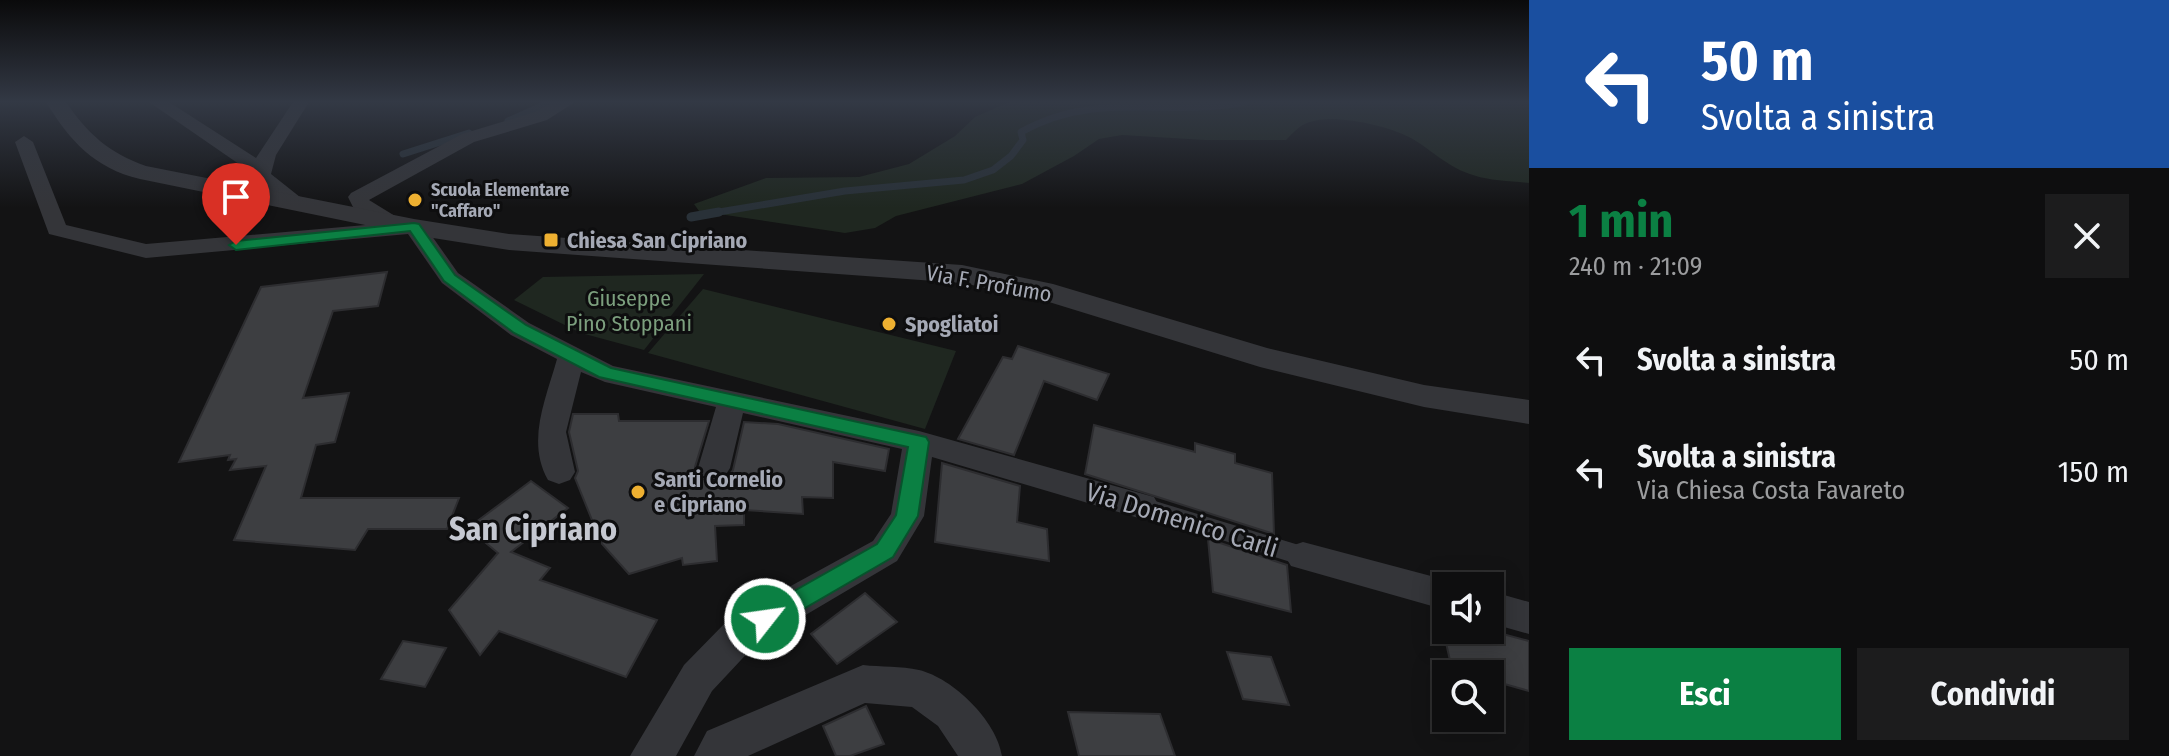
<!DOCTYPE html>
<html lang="it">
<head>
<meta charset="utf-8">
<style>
	:root { --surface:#0e0e0f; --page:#1c1c1d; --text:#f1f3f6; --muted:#9b9c9e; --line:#2e2e2f; --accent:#0b8043 }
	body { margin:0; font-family:"Fira Sans Condensed",sans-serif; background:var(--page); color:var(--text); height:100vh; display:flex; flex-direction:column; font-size:30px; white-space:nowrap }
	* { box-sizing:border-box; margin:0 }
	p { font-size:26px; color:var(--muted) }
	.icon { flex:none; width:44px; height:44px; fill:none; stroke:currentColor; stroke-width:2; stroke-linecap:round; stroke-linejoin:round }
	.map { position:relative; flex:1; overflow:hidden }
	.sheet { display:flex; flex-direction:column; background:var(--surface); width:640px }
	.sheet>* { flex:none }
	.banner { background:#1a4fa0; color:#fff; overflow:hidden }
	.buttons { position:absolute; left:1432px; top:572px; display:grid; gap:16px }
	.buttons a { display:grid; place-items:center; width:72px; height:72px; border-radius:0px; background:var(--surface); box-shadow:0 4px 20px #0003,0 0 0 2px var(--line); font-size:40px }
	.pin { position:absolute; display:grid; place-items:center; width:68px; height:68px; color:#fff; margin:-82px -34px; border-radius:50% 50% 50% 0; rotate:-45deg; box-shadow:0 0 8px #0007 }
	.pin .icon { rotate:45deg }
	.me { position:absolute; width:88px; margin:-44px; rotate:60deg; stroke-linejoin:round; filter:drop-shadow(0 0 6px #0008) }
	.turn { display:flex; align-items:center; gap:28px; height:168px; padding:0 40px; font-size:36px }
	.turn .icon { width:104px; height:104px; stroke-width:2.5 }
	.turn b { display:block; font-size:56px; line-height:68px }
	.round { display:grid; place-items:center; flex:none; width:84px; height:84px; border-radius:0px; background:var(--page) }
	.overview { display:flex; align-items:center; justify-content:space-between; height:136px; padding:0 40px }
	h1 { font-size:48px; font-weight:700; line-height:60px; color:var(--accent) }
	.action { display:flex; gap:16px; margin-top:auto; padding:16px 40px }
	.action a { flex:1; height:92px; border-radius:0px; background:var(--accent); color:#fff; font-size:32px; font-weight:700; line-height:92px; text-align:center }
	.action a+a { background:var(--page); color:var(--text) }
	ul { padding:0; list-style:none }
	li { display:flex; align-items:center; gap:24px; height:112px; padding:0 40px }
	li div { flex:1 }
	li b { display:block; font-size:30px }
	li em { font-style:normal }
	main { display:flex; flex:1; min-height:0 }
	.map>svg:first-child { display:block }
	.green { fill:#1f2720 }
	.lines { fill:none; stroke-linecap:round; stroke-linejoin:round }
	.stream-far1 { stroke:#293138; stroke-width:7 }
	.stream { stroke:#293138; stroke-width:9 }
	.building { fill:#3d3e41; stroke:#2d2d30; stroke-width:2 }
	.pedestrian { fill:#343539; fill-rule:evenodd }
	.minor { fill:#343539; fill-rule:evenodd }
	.tertiary { fill:#343539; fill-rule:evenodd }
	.route { fill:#0b8043; stroke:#07532c; stroke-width:2 }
	.poi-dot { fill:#eeb031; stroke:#0e0e0f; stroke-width:3 }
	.labels { text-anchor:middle; stroke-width:6; stroke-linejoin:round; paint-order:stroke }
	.far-poi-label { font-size:18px; font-weight:bold; fill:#a5a9b5; stroke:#0e0e0f; text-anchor:start }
	.poi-label { font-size:22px; font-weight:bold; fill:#a5a9b5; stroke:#0e0e0f; text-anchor:start }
	.street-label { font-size:22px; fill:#a5a9b5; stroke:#0e0e0f }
	.park-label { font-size:22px; fill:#7c9f7e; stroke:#0e0e0f }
	.near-street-label { font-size:26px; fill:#a5a9b5; stroke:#0e0e0f }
	.near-quarter-label { font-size:32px; font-weight:bold; fill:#c5c8d1; stroke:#0e0e0f }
</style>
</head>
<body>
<main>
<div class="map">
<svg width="1529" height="756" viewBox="0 0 1529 756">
	<rect width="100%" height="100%" fill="#131314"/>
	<g class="green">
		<path d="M1009 102H1529V183C1511 181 1490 181 1473 175 1448 168 1431 149 1409 137 1385 125 1330 112 1305 124 1298 127 1291 135 1286 140H1205L1122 135 1099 139 1074 156 1022 184 896 216 875 228 845 233 699 211 694 204 766 178 859 177 909 164 955 136 975 117Z"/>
		<polygon points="704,274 644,350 581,333 514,300 543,277"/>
		<polygon points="703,289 956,351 925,429 648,353"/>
	</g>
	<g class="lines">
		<g class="stream-far1">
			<polyline points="508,121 551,102"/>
			<polyline points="403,154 469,133"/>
			<path d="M707 214 845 191 964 180 993 170 1011 156 1023 140 1021 132C1098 89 1167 118 1245 102"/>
		</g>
		<polyline class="stream" points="691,217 719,212"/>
	</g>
	<g class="building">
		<polygon points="387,272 378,306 333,311 303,398 349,393 335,442 316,445 301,498 459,498 447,529 368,529 355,550 234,540 266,466 230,470 236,459 228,460 230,455 179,462 261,287"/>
		<polygon points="1018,346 1109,374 1097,400 1044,381 1014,455 958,439 1003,357 1012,359"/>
		<polygon points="573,414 618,414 619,421 709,421 695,467 700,478 713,482 726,479 733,470 744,422 778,424 889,449 885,471 833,462 833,498 802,497 803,514 744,510 744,525 715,526 717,561 683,565 682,558 629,574 602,544 603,528 594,525 575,478 578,471 569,432"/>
		<polygon points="1094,425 1195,452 1195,443 1235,454 1235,463 1272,473 1274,534 1085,474"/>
		<polygon points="942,463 1020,486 1017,522 1047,529 1049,561 935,542"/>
		<polygon points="531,481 568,508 511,552 550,568 540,580 657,620 626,677 499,631 480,655 449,610 498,553 468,528"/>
		<polygon points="1208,539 1287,565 1291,612 1213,592"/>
		<polygon points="865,593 897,622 837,664 811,634"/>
		<polygon points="1443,630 1488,630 1529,641 1529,691 1490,680 1490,674 1471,674 1452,669"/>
		<polygon points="403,641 446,648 425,687 381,679"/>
		<polygon points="1227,652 1271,657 1289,705 1243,699"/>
		<polygon points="866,706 884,744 850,756 836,756 823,726"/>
		<polygon points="1068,712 1160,714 1175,756 1079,756"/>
	</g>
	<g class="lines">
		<polygon class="pedestrian" points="1142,497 1312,549 1316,556 1312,563 1303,566 1134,512 1130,506 1134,500"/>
		<g class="minor">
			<path d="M149 102H169L256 158 293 102H309L276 155 271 174 305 201 302 205C286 209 255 187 252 173Z"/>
			<path d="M554 102H575L547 120 474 142 369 200 395 216 397 222H422L458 273 529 323 613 366 919 431 1154 497 1159 506 1154 515 1142 519 932 457 924 516 897 561 755 645 712 691 676 756H630L684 665 727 621 873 541 891 514 902 449 743 413 730 468 725 476 714 479 703 476 698 468 716 407 605 382 581 372 566 432 575 472 570 480 559 484 548 480C526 441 546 399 557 359L511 335 442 283 408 234 146 258 49 234 15 142 24 136 33 142 66 225 146 244 377 224 353 207 348 197 351 193 462 134 535 112Z"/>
			<polygon points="1303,542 1446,580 1460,586 1446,586 1446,610 1291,566 1285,556 1291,546"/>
			<polygon points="1490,591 1529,602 1529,634 1490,623"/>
			<path d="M863 665C881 667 901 666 919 670 953 678 997 721 1002 756H958L938 726 912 707 865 703 748 756H694L707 731Z"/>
		</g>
		<path class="tertiary" d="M46 102H66C88 134 109 153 146 166L414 219 509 234 962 265 1053 284 1267 348 1424 385 1529 400V424L1424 407 1260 367 1036 298 962 283 509 250 414 235 140 179C94 168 70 141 46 102Z"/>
	</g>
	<linearGradient id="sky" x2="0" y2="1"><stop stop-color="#0a0a0b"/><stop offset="0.49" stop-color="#333945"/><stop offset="1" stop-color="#333945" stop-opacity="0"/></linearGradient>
	<rect width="1529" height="208" fill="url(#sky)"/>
	<polygon class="route" points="414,223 419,224 455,275 526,325 611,368 926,437 929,442 918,516 893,557 774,626 765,630 757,626 753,619 757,612 877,544 896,515 908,447 599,377 514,333 444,281 410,231 236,250 229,245 236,241"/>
	<g class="poi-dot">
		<circle cx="415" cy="200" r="8"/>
		<rect x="543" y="232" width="16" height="16" rx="4"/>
		<circle cx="889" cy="324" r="8"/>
		<circle cx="638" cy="492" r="8"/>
	</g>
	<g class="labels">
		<g class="far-poi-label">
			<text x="431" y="196">Scuola Elementare<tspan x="431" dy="21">"Caffaro"</tspan></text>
		</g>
		<g class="poi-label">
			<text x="567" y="248">Chiesa San Cipriano</text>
			<text x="905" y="332">Spogliatoi</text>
			<text x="654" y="487">Santi Cornelio<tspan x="654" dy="25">e Cipriano</tspan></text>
		</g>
		<g class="street-label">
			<text transform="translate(989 283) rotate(10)" y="8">Via F. Profumo</text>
		</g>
		<g class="park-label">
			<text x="629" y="306">Giuseppe<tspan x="629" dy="25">Pino Stoppani</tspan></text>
		</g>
		<g class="near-street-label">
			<text transform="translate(1182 520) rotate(17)" y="9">Via Domenico Carli</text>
		</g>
		<g class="near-quarter-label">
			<text x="533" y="540">San Cipriano</text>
		</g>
	</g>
</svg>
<div class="buttons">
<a><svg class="icon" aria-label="sound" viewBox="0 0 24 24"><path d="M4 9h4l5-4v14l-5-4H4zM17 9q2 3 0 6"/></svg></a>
<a><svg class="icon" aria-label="search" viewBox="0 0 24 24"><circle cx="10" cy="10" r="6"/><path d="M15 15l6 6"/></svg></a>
</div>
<div class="pin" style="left:236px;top:245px;background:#d93025"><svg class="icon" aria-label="arrive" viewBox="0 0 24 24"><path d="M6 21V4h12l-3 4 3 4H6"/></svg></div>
<svg class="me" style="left:765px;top:619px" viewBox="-20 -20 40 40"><circle r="17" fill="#0b8043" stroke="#fff" stroke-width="3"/><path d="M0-11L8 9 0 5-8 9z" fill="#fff"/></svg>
</div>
<section class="sheet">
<div class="banner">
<div class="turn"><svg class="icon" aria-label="left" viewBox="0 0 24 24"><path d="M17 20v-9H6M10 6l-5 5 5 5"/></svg><div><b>50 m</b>Svolta a sinistra</div></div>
</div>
<div class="overview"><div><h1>1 min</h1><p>240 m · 21:09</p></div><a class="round"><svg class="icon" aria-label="close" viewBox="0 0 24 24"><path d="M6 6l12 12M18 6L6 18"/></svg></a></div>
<ul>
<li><svg class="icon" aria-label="left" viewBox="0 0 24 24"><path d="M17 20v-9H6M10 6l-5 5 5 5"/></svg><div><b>Svolta a sinistra</b></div><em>50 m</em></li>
<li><svg class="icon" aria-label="left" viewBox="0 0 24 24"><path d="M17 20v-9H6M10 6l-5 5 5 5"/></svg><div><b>Svolta a sinistra</b><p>Via Chiesa Costa Favareto</p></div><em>150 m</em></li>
</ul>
<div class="action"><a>Esci</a><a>Condividi</a></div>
</section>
</main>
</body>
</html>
